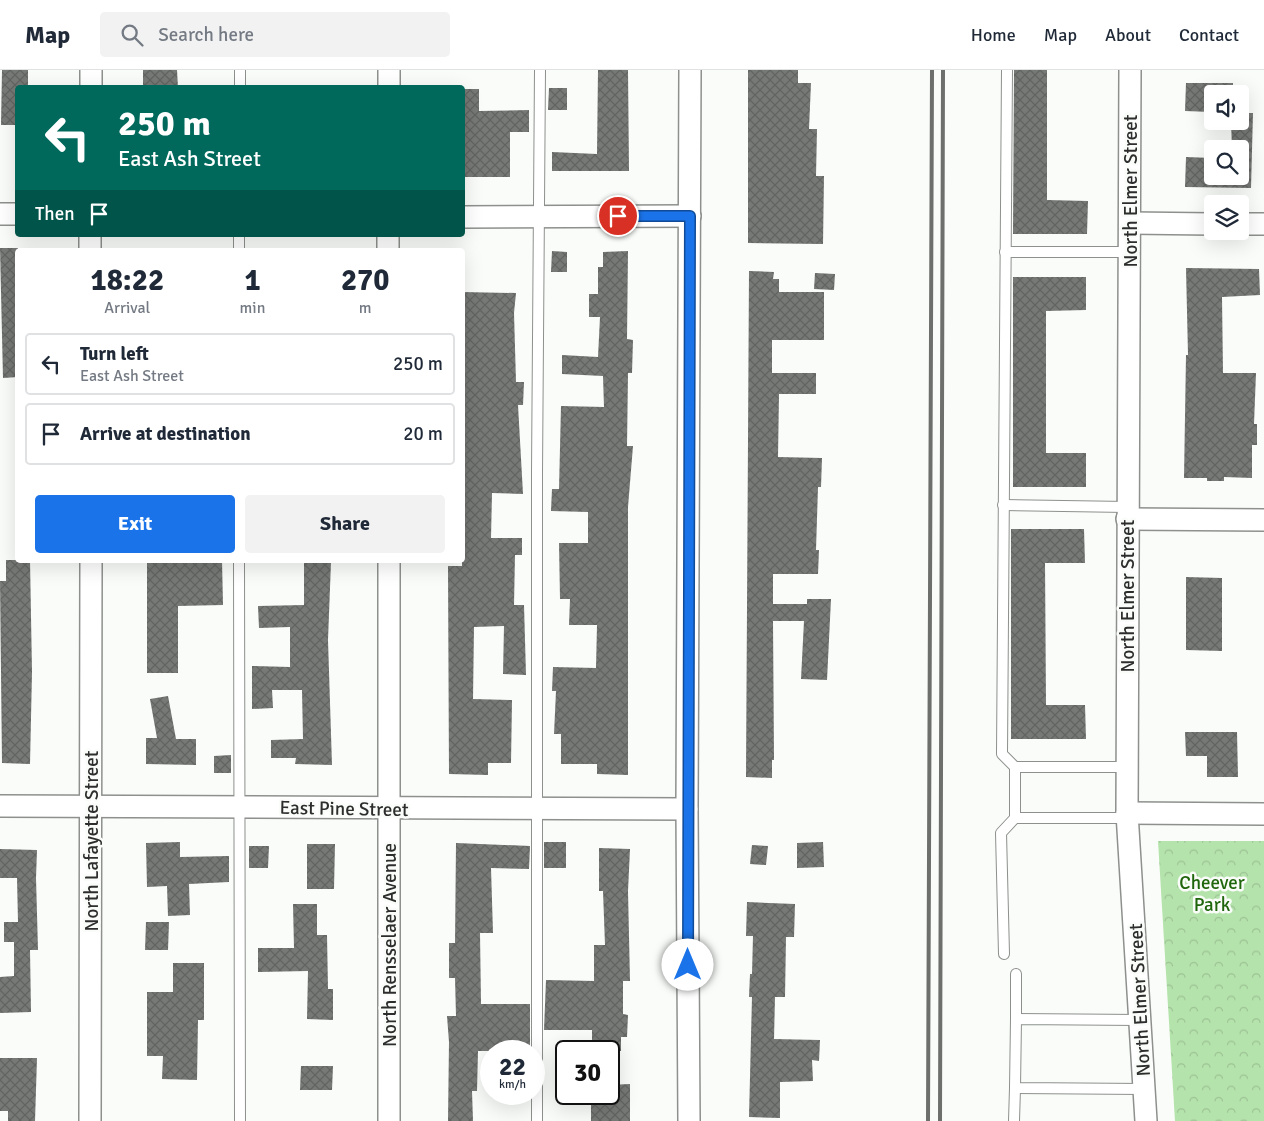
<!DOCTYPE html>
<html lang="en">
<head>
<meta charset="utf-8">
<style>
	:root { --surface:#fff; --page:#f2f2f3; --text:#1f2937; --muted:#747a83; --line:#e0e1e3; --accent:#1a73e8 }
	body { margin:0; font-family:Signika,sans-serif; background:var(--page); color:var(--text); height:100vh; display:flex; flex-direction:column; font-size:19px; white-space:nowrap }
	* { box-sizing:border-box; margin:0 }
	p { font-size:16px; color:var(--muted) }
	.icon { flex:none; width:28px; height:28px; fill:none; stroke:currentColor; stroke-width:2; stroke-linecap:round; stroke-linejoin:round }
	.map { position:relative; flex:1; overflow:hidden }
	.panel { position:absolute; left:15px; top:178px; width:450px; height:315px; display:flex; flex-direction:column; background:var(--surface); border-radius:5px; box-shadow:0 5px 20px #0002 }
	.panel>* { flex:none }
	.hud { position:absolute; left:15px; top:15px; width:450px; height:152px; border-radius:5px; box-shadow:0 5px 20px #0002; background:#00695c; color:#fff; overflow:hidden }
	.tools { position:absolute; left:1204px; top:15px; display:grid; gap:10px }
	.tools a { display:grid; place-items:center; width:45px; height:45px; border-radius:5px; background:var(--surface); box-shadow:0 5px 20px #0002; font-size:25px }
	.speed { position:absolute; left:480px; top:970px; display:flex; gap:10px; font-size:25px; font-weight:700; text-align:center }
	.speed>* { display:grid; place-content:center; width:65px; height:65px; border-radius:50%; background:var(--surface); box-shadow:0 5px 20px #0002; line-height:1 }
	.speed small { font-size:12px; font-weight:400 }
	.speed .limit { border:2px solid #111; border-radius:8px; background:#fff; color:#111 }
	.pin { position:absolute; display:grid; place-items:center; width:42px; height:42px; color:#fff; margin:-21px; border:2px solid #fff; border-radius:50%; box-shadow:0 1px 5px #0007 }
	.me { position:absolute; width:55px; margin:-28px; rotate:0deg; stroke-linejoin:round; filter:drop-shadow(0 0 4px #0008) }
	.turn { display:flex; align-items:center; gap:18px; height:105px; padding:0 20px; font-size:22px }
	.turn .icon { width:65px; height:65px; stroke-width:2.5 }
	.turn b { display:block; font-size:35px; line-height:42px }
	.then { display:flex; align-items:center; height:48px; padding:0 20px; background:#0003; gap:10px; font-size:19px }
	.eta { display:flex; justify-content:space-evenly; align-items:center; height:85px; text-align:center }
	.eta b { font-size:30px; font-weight:700; line-height:35px }
	.button { display:flex; gap:10px; margin-top:auto; padding:10px 20px }
	.button a { flex:1; height:58px; border-radius:5px; background:var(--accent); color:#fff; font-size:20px; font-weight:700; line-height:58px; text-align:center }
	.button a+a { background:var(--page); color:var(--text) }
	ul { padding:0; list-style:none }
	li { display:flex; align-items:center; gap:15px; height:62px; margin:0 10px 8px; padding:0 10px; border:2px solid var(--line); border-radius:5px }
	li div { flex:1 }
	li b { display:block; font-size:19px }
	li em { font-style:normal }
	header { display:flex; align-items:center; gap:30px; box-sizing:border-box; height:70px; padding:0 25px; background:var(--surface); border-bottom:1px solid var(--line) }
	header strong { font-size:24px }
	nav { display:flex; gap:28px; margin-inline-start:auto; font-size:18px }
	.search { width:350px; height:45px; background:var(--page); display:flex; align-items:center; gap:12px; box-sizing:border-box; padding:0 18px; border-radius:5px; color:var(--muted); font-size:19px }
	.map>svg:first-child { display:block }
	.park { fill:url(#park-crowns) }
	.building { fill:url(#building-cross-hatch) }
	.lines { fill:none; stroke-linecap:round; stroke-linejoin:round }
	.service-casing { stroke:#8d908d; stroke-width:12 }
	.minor-casing { stroke:#8d908d; stroke-width:24 }
	.service { stroke:#fff; stroke-width:10 }
	.minor { stroke:#fff; stroke-width:21 }
	.rail { stroke:#6d6f6d; stroke-width:4 }
	.route-casing { stroke:#114b97; stroke-width:12 }
	.route { stroke:#1a73e8; stroke-width:9 }
	.labels { text-anchor:middle; stroke-width:5; stroke-linejoin:round; paint-order:stroke }
	.street-label { font-size:19px; fill:#2c2d2c; stroke:#f9fcf8 }
	.park-label { font-size:19px; fill:#1f650b; stroke:#f9fcf8 }
</style>
</head>
<body>
<header>
<strong>Map</strong>
<div class="search"><svg class="icon" aria-label="search" viewBox="0 0 24 24"><circle cx="10" cy="10" r="6"/><path d="M15 15l6 6"/></svg>Search here</div>
<nav><a>Home</a><a>Map</a><a>About</a><a>Contact</a></nav>
</header>
<div class="map">
<svg width="1264" height="1051" viewBox="0 0 1264 1051">
	<defs>
		<pattern id="park-crowns" width="20" height="18" patternUnits="userSpaceOnUse" patternTransform="scale(1.25)"><rect width="20" height="18" fill="#b5e3ac"/><path d="M2 6a3 3 0 1 1 6 0M12 15a3 3 0 1 1 6 0" fill="none" stroke="#9cc394"/></pattern>
		<pattern id="building-cross-hatch" width="8" height="8" patternUnits="userSpaceOnUse" patternTransform="scale(1.25)"><rect width="8" height="8" fill="#777976"/><path d="M0 0l8 8M0 8l8-8" fill="none" stroke="#626461"/></pattern>
	</defs>
	<rect width="100%" height="100%" fill="#f9fcf8"/>
	<polygon class="park" points="1158,771 1264,771 1264,1051 1175,1051"/>
	<g class="building">
		<polygon points="2,0 28,0 28,18 18,18 18,55 1,55"/>
		<polygon points="143,0 177,0 178,18 143,18"/>
		<polygon points="598,0 628,0 629,101 552,101 552,82 597,84"/>
		<polygon points="748,0 798,0 798,13 811,13 809,59 817,59 816,106 824,106 823,174 748,173"/>
		<polygon points="1014,0 1047,0 1047,130 1088,131 1087,164 1013,164"/>
		<polygon points="1186,13 1233,13 1233,24 1212,24 1212,42 1185,41"/>
		<polygon points="549,18 567,18 567,40 548,40"/>
		<polygon points="462,19 479,19 479,41 529,40 529,62 510,62 510,107 462,107"/>
		<polygon points="1240,43 1253,43 1251,118 1185,117 1186,87 1212,88 1212,106 1240,106 1240,79 1232,79 1231,51 1240,51"/>
		<polygon points="0,178 18,178 18,307 3,308"/>
		<polygon points="552,181 567,182 567,202 551,202"/>
		<polygon points="628,181 627,269 633,270 632,303 628,303 627,376 633,376 628,437 628,705 597,704 597,694 561,694 561,664 554,664 556,621 552,621 553,597 596,598 597,555 569,555 570,529 560,529 559,473 588,473 588,442 551,441 552,419 559,419 561,336 604,337 603,306 562,304 562,285 598,287 600,247 589,247 589,224 598,224 598,197 603,197 603,182"/>
		<polygon points="1186,198 1259,199 1260,225 1222,227 1223,303 1256,303 1254,354 1257,354 1257,375 1252,375 1252,408 1224,407 1224,411 1207,411 1207,408 1184,408 1186,285 1188,285"/>
		<polygon points="749,201 774,202 773,209 779,209 779,222 824,222 824,270 772,270 772,303 816,303 816,324 779,324 778,387 822,388 821,417 818,417 816,480 819,480 818,504 773,504 773,534 807,534 807,529 831,529 827,610 801,609 804,551 773,551 774,690 772,690 772,708 746,707"/>
		<polygon points="815,203 835,204 834,220 814,219"/>
		<polygon points="1013,207 1086,207 1086,240 1046,241 1046,383 1086,383 1086,417 1013,417"/>
		<polygon points="462,222 516,223 514,243 516,312 524,312 523,335 518,335 523,424 492,423 491,468 522,468 522,485 515,485 514,535 524,535 526,605 503,604 504,556 474,557 473,629 512,630 511,693 488,693 488,705 449,704 448,496 462,496"/>
		<polygon points="1011,459 1084,459 1085,493 1045,493 1046,635 1085,635 1086,669 1011,669"/>
		<polygon points="6,490 30,490 32,602 30,694 2,693 0,511 6,511"/>
		<polygon points="147,490 222,490 223,535 178,536 178,603 147,603"/>
		<polygon points="304,492 331,492 328,570 332,695 295,694 296,688 271,688 271,670 303,669 302,620 272,620 273,638 252,639 252,596 290,597 290,557 259,558 258,536 304,535"/>
		<polygon points="1186,507 1222,508 1222,581 1186,580"/>
		<polygon points="168,626 176,669 196,669 196,695 146,694 146,668 157,668 150,629"/>
		<polygon points="1185,662 1237,662 1238,707 1207,707 1207,686 1186,686"/>
		<polygon points="231,685 231,703 214,703 214,686"/>
		<polygon points="180,772 180,787 229,786 229,812 189,814 190,845 168,846 167,816 147,817 146,773"/>
		<rect x="544" y="772" width="22" height="26"/>
		<polygon points="823,772 824,797 797,798 797,773"/>
		<polygon points="456,773 530,776 529,799 491,798 493,863 480,863 481,934 530,934 530,981 478,981 477,1021 472,1021 473,1051 448,1051 449,972 447,946 456,946 455,908 449,908 449,873 455,873"/>
		<polygon points="307,774 335,774 334,819 307,819"/>
		<polygon points="752,775 768,776 766,795 750,794"/>
		<polygon points="249,776 269,776 268,798 249,798"/>
		<polygon points="599,778 630,779 628,821 630,911 623,911 623,944 628,945 627,967 621,967 621,981 592,981 592,960 544,960 546,910 594,911 594,875 605,875 603,821 599,821"/>
		<polygon points="0,779 37,780 36,808 38,880 30,880 31,942 0,943 0,907 14,906 14,872 4,872 4,852 18,852 17,808 0,808"/>
		<polygon points="747,832 795,834 794,867 786,867 785,927 775,927 774,969 820,970 819,991 812,990 813,1011 780,1012 780,1048 749,1047 752,927 749,927 750,904 752,904 753,866 746,866"/>
		<polygon points="293,834 317,834 317,865 327,865 328,919 333,919 333,950 307,949 308,901 258,902 258,878 294,878"/>
		<polygon points="146,852 169,852 168,880 145,880"/>
		<polygon points="173,893 204,893 204,950 198,950 197,1010 162,1009 163,986 147,986 147,922 173,922"/>
		<polygon points="0,988 37,988 35,1051 8,1051 8,1041 0,1041"/>
		<polygon points="301,996 333,996 332,1020 300,1020"/>
		<polygon points="630,1014 630,1051 591,1051 591,1024 609,1024 609,1015"/>
	</g>
	<g class="lines">
		<g class="service-casing">
			<g id="service">
				<polyline points="240,18 240,0"/>
				<polyline points="239,165 239,180"/>
				<polyline points="1005,182 1130,182"/>
				<polyline points="1003,435 1127,437"/>
				<polyline points="239,490 240,1051"/>
				<polyline points="1015,697 1127,697"/>
				<polyline points="1015,748 1128,748"/>
				<polyline points="1004,884 1001,763 1015,748 1015,697 1002,684 1007,0"/>
				<polyline points="1016,904 1016,949"/>
				<polyline points="1140,950 1016,949 1015,1018 1144,1019"/>
				<polyline points="537,1051 537,403 540,0"/>
				<polyline points="1014,1051 1015,1018"/>
			</g>
		</g>
		<g class="minor-casing">
			<g id="minor">
				<polyline points="1130,0 1127,743 1146,1051"/>
				<polyline points="91,18 91,0"/>
				<polyline points="389,18 389,0"/>
				<polyline points="0,144 18,144"/>
				<polyline points="462,147 690,146"/>
				<polyline points="1130,153 1212,154"/>
				<polyline points="1240,154 1264,154"/>
				<polyline points="90,165 90,180"/>
				<polyline points="388,165 388,180"/>
				<polyline points="1127,449 1264,450"/>
				<polyline points="389,490 389,1051"/>
				<polyline points="0,736 687,739"/>
				<polyline points="1127,743 1264,744"/>
				<polyline points="90,1051 91,490"/>
				<polyline points="689,1051 687,739 690,0"/>
			</g>
		</g>
		<use href="#service" class="service"/>
		<use href="#minor" class="minor"/>
		<g class="rail">
			<polyline points="928,1051 932,0"/>
			<polyline points="940,1051 943,0"/>
		</g>
	</g>
	<g class="lines">
		<g class="route-casing">
			<polyline id="route" points="618,146 690,146 688,895"/>
		</g>
		<use href="#route" class="route"/>
	</g>
	<g class="labels">
		<g class="street-label">
			<text transform="translate(1130 121) rotate(-90)" y="7">North Elmer Street</text>
			<text transform="translate(1127 526) rotate(-90)" y="7">North Elmer Street</text>
			<text transform="translate(344 738) rotate(1)" y="7">East Pine Street</text>
			<text transform="translate(91 771) rotate(-90)" y="7">North Lafayette Street</text>
			<text transform="translate(389 875) rotate(-90)" y="7">North Rensselaer Avenue</text>
			<text transform="translate(1139 930) rotate(-93)" y="7">North Elmer Street</text>
		</g>
		<g class="park-label">
			<text x="1212" y="819">Cheever<tspan x="1212" dy="22">Park</tspan></text>
		</g>
	</g>
</svg>
<div class="tools">
<a><svg class="icon" aria-label="sound" viewBox="0 0 24 24"><path d="M4 9h4l5-4v14l-5-4H4zM17 9q2 3 0 6"/></svg></a>
<a><svg class="icon" aria-label="search" viewBox="0 0 24 24"><circle cx="10" cy="10" r="6"/><path d="M15 15l6 6"/></svg></a>
<a><svg class="icon" aria-label="layers" viewBox="0 0 24 24"><path d="M12 4l9 5-9 5-9-5zM3 14l9 5 9-5"/></svg></a>
</div>
<div class="speed"><div>22<small>km/h</small></div><div class="limit">30</div></div>
<div class="pin" style="left:618px;top:146px;background:#d93025"><svg class="icon" aria-label="arrive" viewBox="0 0 24 24"><path d="M6 21V4h12l-3 4 3 4H6"/></svg></div>
<svg class="me" style="left:688px;top:895px" viewBox="-20 -20 40 40"><circle r="19" fill="#fff"/><path d="M0-13L10 11 0 6-10 11z" fill="#1a73e8"/></svg>
<div class="hud">
<div class="turn"><svg class="icon" aria-label="left" viewBox="0 0 24 24"><path d="M17 20v-9H6M10 6l-5 5 5 5"/></svg><div><b>250 m</b>East Ash Street</div></div>
<div class="then">Then<svg class="icon" aria-label="arrive" viewBox="0 0 24 24"><path d="M6 21V4h12l-3 4 3 4H6"/></svg></div>
</div>
<section class="panel">
<div class="eta">
<div><b>18:22</b><p>Arrival</p></div>
<div><b>1</b><p>min</p></div>
<div><b>270</b><p>m</p></div>
</div>
<ul>
<li><svg class="icon" aria-label="left" viewBox="0 0 24 24"><path d="M17 20v-9H6M10 6l-5 5 5 5"/></svg><div><b>Turn left</b><p>East Ash Street</p></div><em>250 m</em></li>
<li><svg class="icon" aria-label="arrive" viewBox="0 0 24 24"><path d="M6 21V4h12l-3 4 3 4H6"/></svg><div><b>Arrive at destination</b></div><em>20 m</em></li>
</ul>
<div class="button"><a>Exit</a><a>Share</a></div>
</section>
</div>
</body>
</html>
